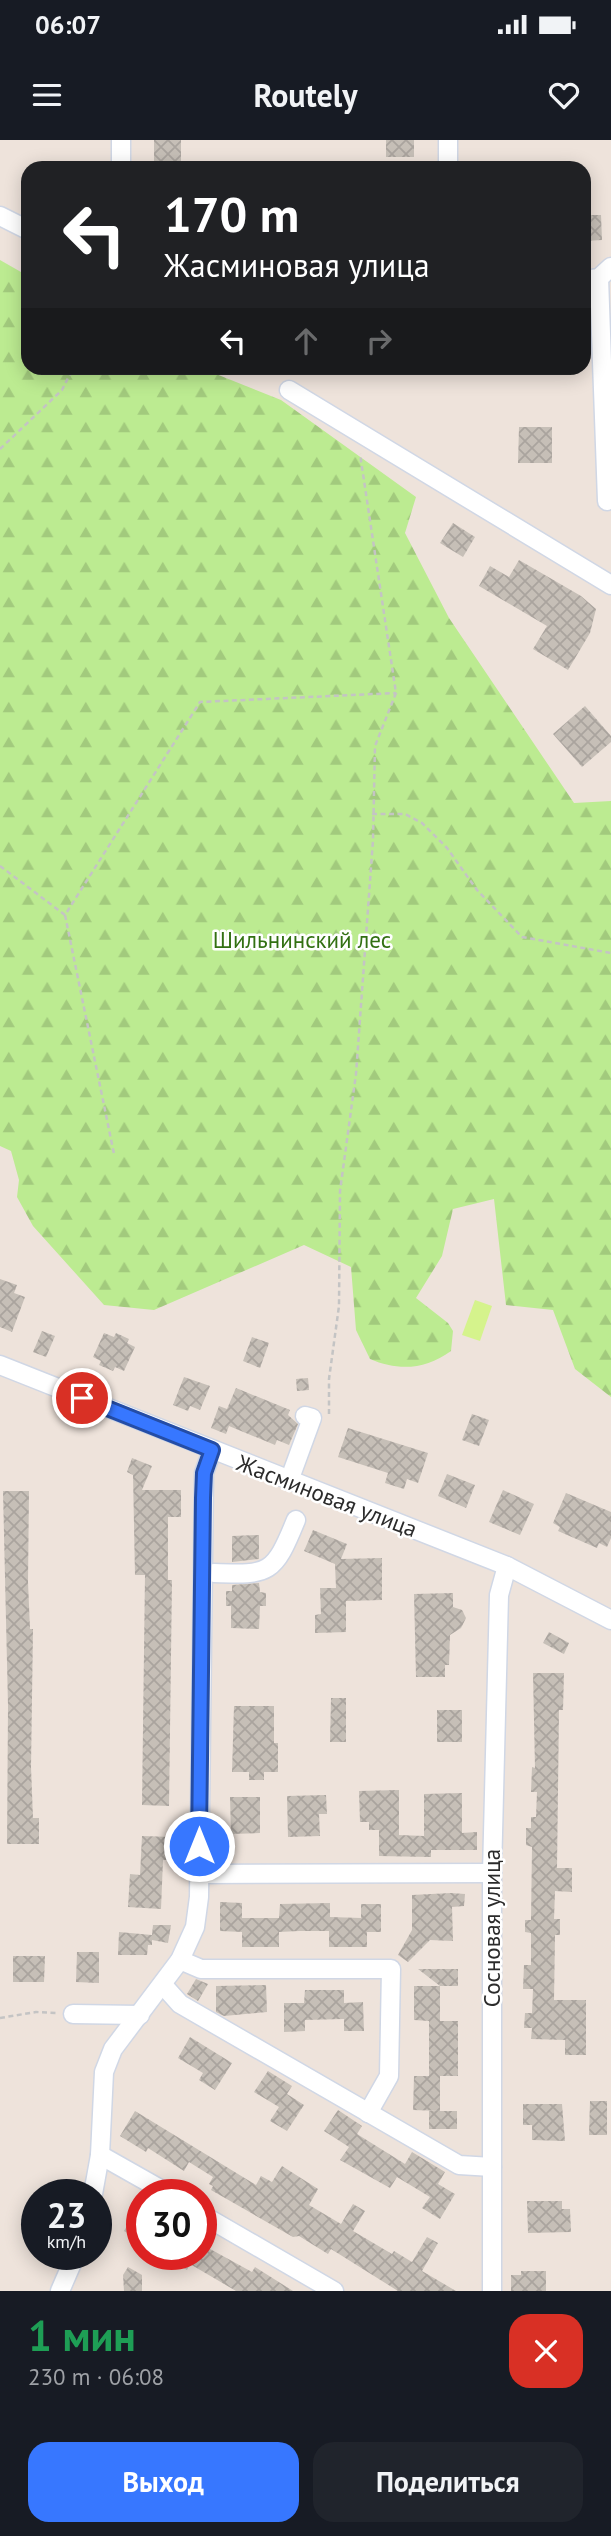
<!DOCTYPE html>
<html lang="ru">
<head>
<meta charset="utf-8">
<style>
	:root { --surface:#171b24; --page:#20242c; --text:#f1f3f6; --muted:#9ea1a6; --accent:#3777ff }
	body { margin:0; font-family:"PT Sans",sans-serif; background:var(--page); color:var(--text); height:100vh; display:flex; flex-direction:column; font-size:26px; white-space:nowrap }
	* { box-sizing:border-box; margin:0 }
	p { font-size:23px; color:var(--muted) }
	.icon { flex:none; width:38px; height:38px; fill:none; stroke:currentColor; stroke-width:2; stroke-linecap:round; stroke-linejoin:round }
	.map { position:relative; height:2151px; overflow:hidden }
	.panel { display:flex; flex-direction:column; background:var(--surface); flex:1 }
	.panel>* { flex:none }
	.banner { position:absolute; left:21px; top:21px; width:570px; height:214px; border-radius:21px; box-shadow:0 4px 18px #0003; background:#202124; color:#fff; overflow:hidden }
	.speed { position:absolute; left:21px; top:2039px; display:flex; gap:14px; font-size:35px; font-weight:700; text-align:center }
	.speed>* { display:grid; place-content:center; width:91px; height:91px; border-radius:50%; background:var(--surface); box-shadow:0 4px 18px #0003; line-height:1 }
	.speed small { font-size:18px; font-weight:400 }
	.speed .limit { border:10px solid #d22; background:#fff; color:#111 }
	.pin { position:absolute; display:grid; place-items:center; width:60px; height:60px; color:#fff; margin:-30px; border:4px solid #fff; border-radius:50%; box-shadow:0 2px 7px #0007 }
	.me { position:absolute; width:77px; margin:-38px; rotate:0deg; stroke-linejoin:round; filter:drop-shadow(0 0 5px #0008) }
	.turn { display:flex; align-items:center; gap:24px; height:147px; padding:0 28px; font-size:32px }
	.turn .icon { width:91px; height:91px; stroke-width:2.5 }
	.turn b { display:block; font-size:49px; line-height:60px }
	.lanes { display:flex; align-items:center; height:66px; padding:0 28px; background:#0003; justify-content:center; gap:35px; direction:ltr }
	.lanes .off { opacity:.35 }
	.round { display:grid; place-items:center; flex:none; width:74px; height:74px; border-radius:21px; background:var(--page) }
	.headline { display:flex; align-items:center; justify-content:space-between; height:119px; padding:0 28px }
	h1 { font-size:42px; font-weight:700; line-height:52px; color:#1e9e55 }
	.cta { display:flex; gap:14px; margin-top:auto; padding:14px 28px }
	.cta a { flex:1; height:80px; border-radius:21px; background:var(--accent); color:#fff; font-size:28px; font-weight:700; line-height:80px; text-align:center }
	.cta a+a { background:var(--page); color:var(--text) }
	.status { display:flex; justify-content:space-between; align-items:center; height:49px; padding:0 35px; background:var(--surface); direction:ltr }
	.status svg { height:19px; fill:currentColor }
	header { display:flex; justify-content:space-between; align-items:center; height:91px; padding:0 28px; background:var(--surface); font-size:32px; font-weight:700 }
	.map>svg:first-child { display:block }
	.forest { fill:url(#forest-firs) }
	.pitch { fill:#d5f38c }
	.building { fill:url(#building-cross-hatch) }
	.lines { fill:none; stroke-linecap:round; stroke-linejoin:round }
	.minor-casing { stroke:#d0d7e5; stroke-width:21 }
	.path { stroke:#c4c4c4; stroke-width:2.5; stroke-dasharray:5 3.5; stroke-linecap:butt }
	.minor { stroke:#fff; stroke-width:18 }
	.route-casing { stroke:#244da6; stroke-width:18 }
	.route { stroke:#3777ff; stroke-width:12 }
	.labels { text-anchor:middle; stroke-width:5; stroke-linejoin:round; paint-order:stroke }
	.park-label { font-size:23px; fill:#327012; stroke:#fff }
	.street-label { font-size:23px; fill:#2b2b2b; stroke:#fff }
</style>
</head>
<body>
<div class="status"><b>06:07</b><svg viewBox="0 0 49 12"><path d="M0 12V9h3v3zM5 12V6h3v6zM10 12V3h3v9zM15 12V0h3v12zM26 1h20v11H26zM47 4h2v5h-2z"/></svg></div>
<header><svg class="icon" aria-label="menu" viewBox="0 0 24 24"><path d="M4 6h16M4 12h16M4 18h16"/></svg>Routely<svg class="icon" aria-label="heart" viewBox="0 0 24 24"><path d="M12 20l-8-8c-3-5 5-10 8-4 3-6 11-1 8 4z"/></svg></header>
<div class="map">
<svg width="611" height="2151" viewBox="0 0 611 2151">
	<defs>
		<pattern id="forest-firs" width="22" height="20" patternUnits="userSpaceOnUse" patternTransform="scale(1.75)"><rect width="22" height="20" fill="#bceb91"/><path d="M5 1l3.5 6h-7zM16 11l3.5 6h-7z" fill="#a2ca7d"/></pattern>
		<pattern id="building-cross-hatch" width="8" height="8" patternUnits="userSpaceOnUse" patternTransform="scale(1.75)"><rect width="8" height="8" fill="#c6bfb7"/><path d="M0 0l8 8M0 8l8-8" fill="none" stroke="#aaa49e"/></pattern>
	</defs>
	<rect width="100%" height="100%" fill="#eee3db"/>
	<path class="forest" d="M0 120 28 136V228H201L281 260 416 357 405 393 449 478 574 663 611 661V1257L575 1229 553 1170 506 1165 494 1059 453 1069 442 1116 416 1158 448 1183 453 1191 451 1211C425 1230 398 1231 370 1219L356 1190 351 1127 304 1105 154 1170 104 1165 33 1086 17 1057 19 1040 11 1011 0 1006Z"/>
	<polygon class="pitch" points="475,1160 492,1166 480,1201 462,1195"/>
	<g class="building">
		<rect x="154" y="0" width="27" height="28"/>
		<rect x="386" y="0" width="28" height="17"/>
		<polygon points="584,75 601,75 602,100 584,101"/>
		<polygon points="519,287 552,287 552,323 518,323"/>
		<polygon points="453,383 475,397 463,417 440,403"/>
		<polygon points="519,420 581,456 596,469 590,493 568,530 533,509 547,486 479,446 490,426 509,437"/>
		<polygon points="585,566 611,596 611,602 582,627 553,594"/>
		<polygon points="0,1139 17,1145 14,1153 25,1157 12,1192 0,1187"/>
		<polygon points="42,1191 55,1196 46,1217 33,1212"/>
		<polygon points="104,1193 114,1197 116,1193 129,1199 127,1203 135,1207 124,1231 115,1227 113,1231 99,1225 101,1221 93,1217"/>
		<polygon points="252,1197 269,1203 260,1228 243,1221"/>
		<polygon points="184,1237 210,1246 200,1270 190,1266 188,1271 173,1265"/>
		<polygon points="308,1238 309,1250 297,1251 296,1239"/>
		<polygon points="236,1248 290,1270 288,1275 298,1284 289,1305 277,1300 275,1305 229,1286 226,1294 211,1288 219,1266 227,1269"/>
		<polygon points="472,1274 489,1280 479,1306 462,1300"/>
		<polygon points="348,1288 428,1313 418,1343 407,1339 404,1349 385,1343 388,1333 338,1317"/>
		<polygon points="132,1318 152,1326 142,1350 181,1350 181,1377 168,1377 168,1440 172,1440 169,1666 142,1665 145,1435 135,1435 133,1335 127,1332"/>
		<polygon points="447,1334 475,1345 466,1368 438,1356"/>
		<polygon points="503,1350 534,1364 520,1395 489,1382"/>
		<polygon points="3,1351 29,1351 28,1442 30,1489 33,1489 31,1627 33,1678 39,1678 39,1704 7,1704 8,1566"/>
		<polygon points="566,1353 611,1372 611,1398 607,1407 599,1403 597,1408 558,1391 560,1387 553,1383"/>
		<polygon points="313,1390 347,1404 341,1419 382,1418 382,1460 346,1461 346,1492 315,1493 315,1475 321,1474 320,1448 336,1448 335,1424 304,1411"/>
		<polygon points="259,1395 259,1419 232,1422 232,1396"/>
		<polygon points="259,1443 260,1452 266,1453 266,1466 260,1466 259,1489 231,1488 231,1466 226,1466 226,1451 232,1451 232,1445"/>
		<polygon points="453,1453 453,1467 462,1470 466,1478 461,1488 450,1495 449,1525 445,1525 445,1537 416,1537 414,1454"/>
		<polygon points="549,1492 569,1503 564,1514 543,1503"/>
		<polygon points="533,1533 564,1533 563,1570 559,1570 557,1728 572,1728 572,1752 555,1751 554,1779 560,1779 560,1795 555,1795 554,1860 586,1860 586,1915 565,1915 565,1900 531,1899 532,1888 524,1888 525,1873 532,1873 533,1849 523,1849 524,1825 531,1825 531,1793 525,1792 525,1780 531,1780 532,1707 526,1705 526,1688 531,1688 531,1677 536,1677 537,1652 531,1652 532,1627 535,1628"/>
		<polygon points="331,1558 346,1558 346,1602 330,1602"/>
		<polygon points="234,1566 274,1566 274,1603 278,1603 278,1632 264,1632 264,1640 249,1640 249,1632 232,1632"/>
		<rect x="437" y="1570" width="25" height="32"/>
		<polygon points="399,1650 399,1695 424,1696 424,1654 462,1653 462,1693 477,1692 477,1710 431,1710 431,1717 379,1716 379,1690 369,1690 369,1682 360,1682 359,1651"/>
		<polygon points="326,1655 327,1674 319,1674 320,1696 288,1697 287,1656"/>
		<polygon points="230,1657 260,1657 260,1693 231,1694"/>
		<polygon points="142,1696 173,1697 172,1720 163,1720 161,1769 128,1767 130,1734 140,1735"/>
		<polygon points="451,1753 465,1754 464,1766 452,1767 453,1801 430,1800 408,1822 398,1815 412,1790 412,1755"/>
		<polygon points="220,1762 242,1763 242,1778 279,1778 280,1764 330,1763 330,1777 361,1778 361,1764 381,1764 381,1792 367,1792 367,1807 329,1807 329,1791 299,1791 279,1792 279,1807 242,1807 242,1792 220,1791"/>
		<polygon points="153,1785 171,1785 168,1803 152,1800 152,1805 148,1805 147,1815 118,1815 119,1792 152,1795"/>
		<polygon points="77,1812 99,1812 99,1843 76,1842"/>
		<polygon points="13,1816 45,1816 44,1842 13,1842"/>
		<polygon points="418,1829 458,1829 458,1846 440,1846"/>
		<polygon points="196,1839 208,1844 198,1861 187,1854"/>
		<polygon points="266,1845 267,1872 224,1876 216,1872 216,1846"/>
		<polygon points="414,1846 440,1846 440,1881 458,1881 458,1936 440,1936 440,1971 413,1970 414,1936 429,1936 429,1881 414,1880"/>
		<polygon points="305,1850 344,1850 344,1863 363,1862 364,1891 344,1891 344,1879 305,1880 305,1891 284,1892 284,1863 304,1863"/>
		<polygon points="190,1897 232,1923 215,1950 199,1940 203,1933 178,1918"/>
		<polygon points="268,1931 292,1946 287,1954 304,1965 287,1991 270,1981 279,1967 254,1952"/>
		<polygon points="590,1961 607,1961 607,1995 589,1995"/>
		<polygon points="523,1964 562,1964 565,2001 532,2000 532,1985 523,1985"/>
		<polygon points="338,1970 362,1986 357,1994 405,2024 412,2012 445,2032 438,2044 455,2054 440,2079 422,2068 430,2057 397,2037 390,2048 340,2020 349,2007 324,1991"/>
		<polygon points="135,1971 256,2045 261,2036 272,2042 282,2026 318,2049 309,2065 341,2084 353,2064 365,2071 353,2091 392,2114 394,2111 412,2122 427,2097 438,2103 422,2131 456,2151 398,2151 331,2109 328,2114 299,2096 293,2097 211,2050 213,2046 209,2044 213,2037 189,2022 184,2031 148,2008 146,2012 120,1996"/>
		<rect x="429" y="1971" width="28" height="18"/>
		<polygon points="142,2060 142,2102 124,2091"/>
		<polygon points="527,2061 562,2061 562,2069 570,2069 571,2092 528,2093"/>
		<polygon points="201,2104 252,2132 255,2127 293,2151 236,2151 190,2124 187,2130 160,2114 201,2114"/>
		<polygon points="128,2127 142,2135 142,2151 124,2151 123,2135"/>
		<polygon points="521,2131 546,2131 546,2151 511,2151 511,2135 521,2135"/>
	</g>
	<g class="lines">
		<g class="minor-casing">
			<g id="minor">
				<polyline points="121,0 121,28"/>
				<polyline points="448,28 448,0"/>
				<polyline points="0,76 28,90"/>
				<polyline points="599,138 607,361"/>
				<polyline points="584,140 599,138 611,127"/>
				<polyline points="289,250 611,445"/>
				<polyline points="0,1225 507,1426 611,1480"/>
				<polyline points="289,1341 312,1278 305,1276"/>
				<path d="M214 1433C270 1435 274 1434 296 1380"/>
				<polyline points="199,1734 492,1733"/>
				<polyline points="180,1820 201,1829 391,1829 389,1936 368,1973"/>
				<polyline points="163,1845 180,1864 459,2025 492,2027"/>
				<polyline points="73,1874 140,1875"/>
				<polyline points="100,2015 169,2054"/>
				<polyline points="93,2054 100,2015 104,1932 113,1909 180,1820 195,1787 199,1757 204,1333 212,1310"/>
				<polyline points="201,2074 334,2151"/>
				<polyline points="60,2151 76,2114"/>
				<polyline points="492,2151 492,1733 499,1455 507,1426"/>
			</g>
		</g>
		<g class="path">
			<polyline points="0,309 62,250 73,228"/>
			<polyline points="372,674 405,674 422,683 447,708 477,750 522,797 611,813"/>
			<polyline points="0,726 65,775 200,562 396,553"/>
			<polyline points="65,775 114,1014"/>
			<polyline points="329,1274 329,1239 339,1166 340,1051 356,934 373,700 375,606 396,553 360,314"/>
			<polyline points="0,1878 36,1872 56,1873"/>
		</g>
		<use href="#minor" class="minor"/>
	</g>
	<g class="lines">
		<g class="route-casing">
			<polyline id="route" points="82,1258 212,1310 204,1333 203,1358 199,1706"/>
		</g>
		<use href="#route" class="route"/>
	</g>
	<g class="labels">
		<g class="park-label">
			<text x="302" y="808">Шильнинский лес</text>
		</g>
		<g class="street-label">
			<text transform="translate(327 1356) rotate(21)" y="8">Жасминовая улица</text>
			<text transform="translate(492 1788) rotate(-90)" y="8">Сосновая улица</text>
		</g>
	</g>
</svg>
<div class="speed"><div>23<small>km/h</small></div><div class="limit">30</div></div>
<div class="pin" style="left:82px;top:1258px;background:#d93025"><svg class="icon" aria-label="arrive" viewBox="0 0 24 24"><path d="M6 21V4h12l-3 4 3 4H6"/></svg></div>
<svg class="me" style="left:199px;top:1706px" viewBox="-20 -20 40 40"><circle r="17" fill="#3777ff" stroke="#fff" stroke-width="3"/><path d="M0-11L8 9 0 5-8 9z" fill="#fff"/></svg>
<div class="banner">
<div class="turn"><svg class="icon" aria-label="left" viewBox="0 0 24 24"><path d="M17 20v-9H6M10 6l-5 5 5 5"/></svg><div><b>170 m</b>Жасминовая улица</div></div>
<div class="lanes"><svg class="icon" aria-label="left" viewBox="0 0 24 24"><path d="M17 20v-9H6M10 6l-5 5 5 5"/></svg><svg class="icon off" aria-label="ahead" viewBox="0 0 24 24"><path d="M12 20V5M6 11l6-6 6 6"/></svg><svg class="icon off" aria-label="right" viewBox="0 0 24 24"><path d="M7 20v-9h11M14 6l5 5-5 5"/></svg></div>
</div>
</div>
<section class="panel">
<div class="headline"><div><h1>1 мин</h1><p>230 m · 06:08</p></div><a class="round" style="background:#d93025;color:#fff"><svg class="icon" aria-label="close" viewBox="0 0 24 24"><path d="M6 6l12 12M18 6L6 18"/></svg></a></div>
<div class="cta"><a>Выход</a><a>Поделиться</a></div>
</section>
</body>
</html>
